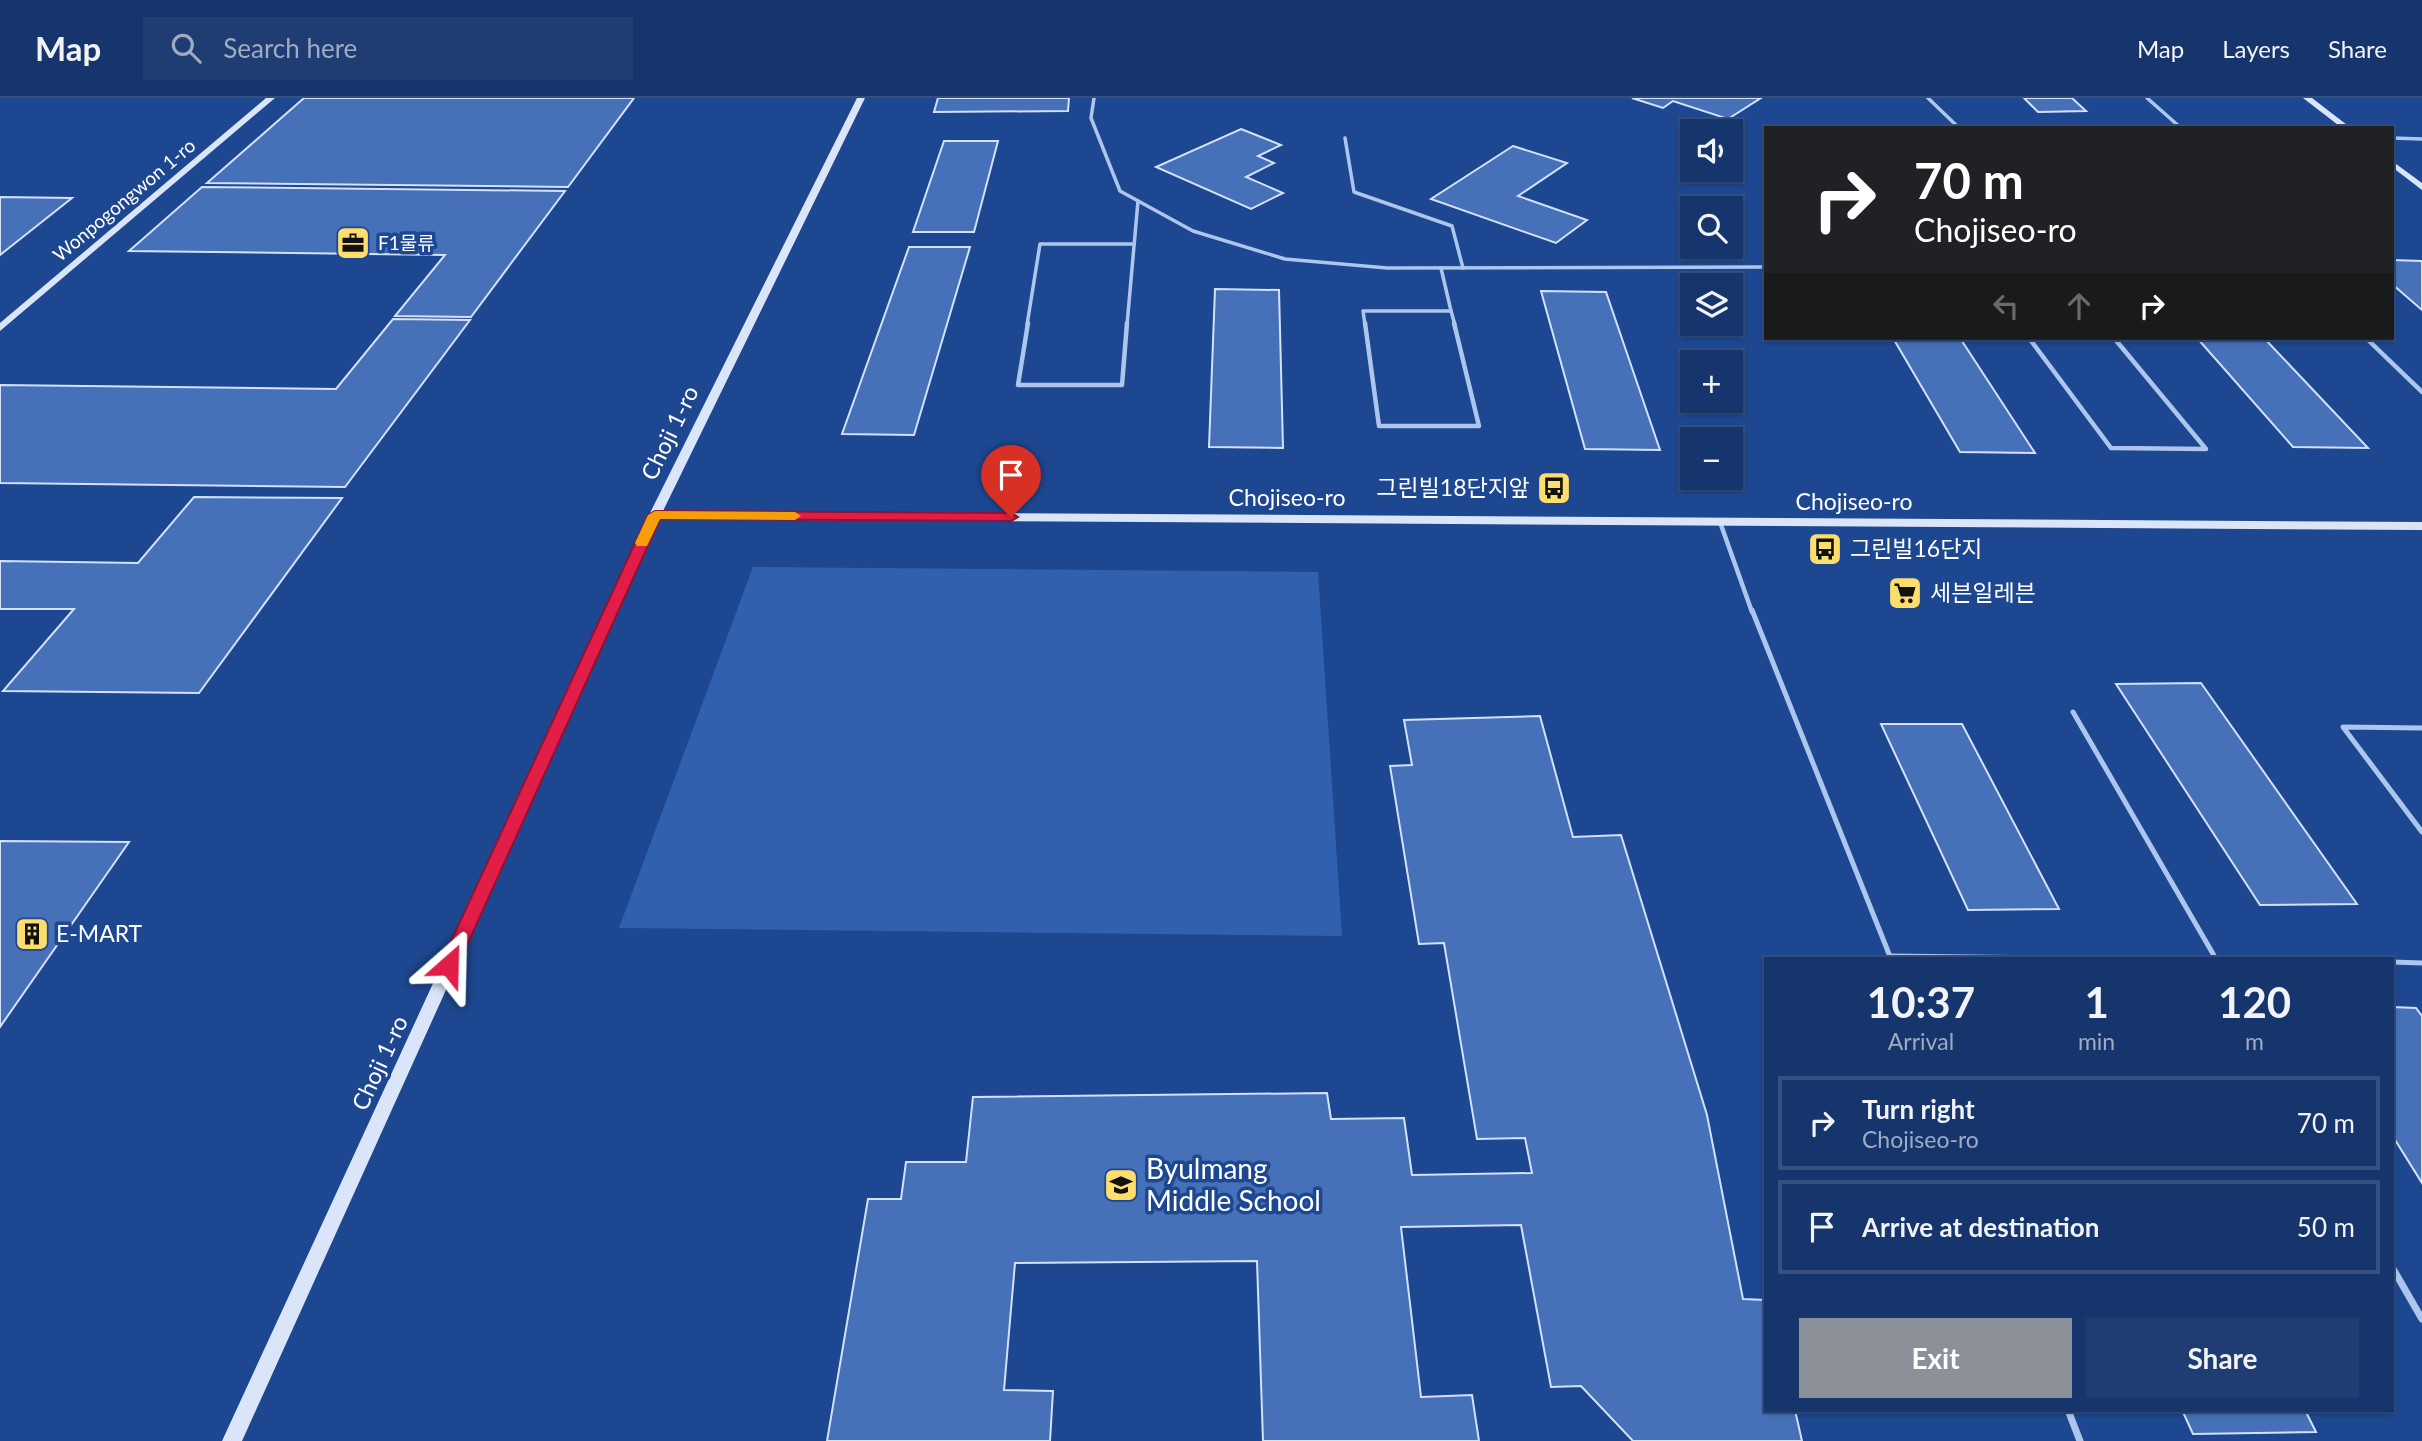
<!DOCTYPE html>
<html lang="en">
<head>
<meta charset="utf-8">
<style>
	:root { --surface:#16356c; --page:#1f3d72; --text:#f1f3f6; --muted:#9eabc2; --line:#35507f; --accent:#8c9099 }
	body { margin:0; font-family:Lato,"Noto Sans KR",sans-serif; background:var(--page); color:var(--text); height:100vh; display:flex; flex-direction:column; font-size:26px; white-space:nowrap }
	* { box-sizing:border-box; margin:0 }
	p { font-size:23px; color:var(--muted) }
	.icon { flex:none; width:38px; height:38px; fill:none; stroke:currentColor; stroke-width:2; stroke-linecap:round; stroke-linejoin:round }
	.map { position:relative; flex:1; overflow:hidden }
	.details { position:absolute; left:1764px; top:859px; width:630px; height:455px; display:flex; flex-direction:column; background:var(--surface); border-radius:0px; box-shadow:0 2px 5px #0004,0 0 0 2px var(--line) }
	.details>* { flex:none }
	.banner { position:absolute; left:1764px; top:28px; width:630px; height:214px; border-radius:0px; box-shadow:0 2px 5px #0004,0 0 0 2px var(--line); background:#202124; color:#fff; overflow:hidden }
	.buttons { position:absolute; left:1680px; top:21px; display:grid; gap:14px }
	.buttons a { display:grid; place-items:center; width:63px; height:63px; border-radius:0px; background:var(--surface); box-shadow:0 2px 5px #0004,0 0 0 2px var(--line); font-size:35px }
	.pin { position:absolute; display:grid; place-items:center; width:60px; height:60px; color:#fff; margin:-72px -30px; border-radius:50% 50% 50% 0; rotate:-45deg; box-shadow:0 0 7px #0007 }
	.pin .icon { rotate:45deg }
	.me { position:absolute; width:77px; margin:-38px; rotate:25deg; stroke-linejoin:round; filter:drop-shadow(0 0 5px #0008) }
	.turn { display:flex; align-items:center; gap:24px; height:147px; padding:0 35px; font-size:32px }
	.turn .icon { width:91px; height:91px; stroke-width:2.5 }
	.turn b { display:block; font-size:49px; line-height:60px }
	.lanes { display:flex; align-items:center; height:66px; padding:0 35px; background:#0003; justify-content:center; gap:35px; direction:ltr }
	.lanes .off { opacity:.35 }
	.eta { display:flex; justify-content:space-evenly; align-items:center; height:119px; text-align:center }
	.eta b { font-size:42px; font-weight:700; line-height:49px }
	.action { display:flex; gap:14px; margin-top:auto; padding:14px 35px }
	.action a { flex:1; height:80px; border-radius:0px; background:var(--accent); color:#fff; font-size:28px; font-weight:700; line-height:80px; text-align:center }
	.action a+a { background:var(--page); color:var(--text) }
	ul { padding:0; list-style:none }
	li { display:flex; align-items:center; gap:21px; height:94px; margin:0 14px 10px; padding:0 21px; border:4px solid var(--line); border-radius:0px }
	li div { flex:1 }
	li b { display:block; font-size:26px }
	li em { font-style:normal }
	header { display:flex; align-items:center; gap:42px; box-sizing:border-box; height:98px; padding:0 35px; background:var(--surface); border-bottom:2px solid var(--line) }
	header strong { font-size:33px }
	nav { display:flex; gap:38px; margin-inline-start:auto; font-size:24px }
	.search { width:490px; height:63px; background:var(--page); display:flex; align-items:center; gap:18px; box-sizing:border-box; padding:0 24px; border-radius:0px; color:var(--muted); font-size:26px }
	.map>svg:first-child { display:block }
	.green { fill:#3160ae }
	.building { fill:#4670b8; stroke:#d3e2fa; stroke-width:2 }
	.lines { fill:none; stroke-linecap:round; stroke-linejoin:round }
	.lane-far3 { stroke:#adc6ee; stroke-width:3.5 }
	.lane-far2 { stroke:#adc6ee; stroke-width:4.5 }
	.lane-far1 { stroke:#adc6ee; stroke-width:5 }
	.lane { stroke:#adc6ee; stroke-width:7 }
	.secondary { fill:#dae5fa; fill-rule:evenodd }
	.route { fill:#e11d48; stroke:#92132f; stroke-width:2 }
	.slow { fill:#f59e0b }
	.labels { text-anchor:middle; stroke-width:7; stroke-linejoin:round; paint-order:stroke }
	.far-street-label { font-size:19px; fill:#fff; stroke:#1d4790 }
	.far-poi-label { font-size:19px; fill:#fff; stroke:#1d4790; text-anchor:start }
	.street-label { font-size:23px; fill:#fff; stroke:#1d4790 }
	.poi-label { font-size:23px; fill:#fff; stroke:#1d4790; text-anchor:start }
	.near-poi-label { font-size:28px; fill:#fff; stroke:#1d4790; text-anchor:start }
</style>
</head>
<body>
<header>
<strong>Map</strong>
<div class="search"><svg class="icon" aria-label="search" viewBox="0 0 24 24"><circle cx="10" cy="10" r="6"/><path d="M15 15l6 6"/></svg>Search here</div>
<nav><a>Map</a><a>Layers</a><a>Share</a></nav>
</header>
<div class="map">
<svg width="2422" height="1343" viewBox="0 0 2422 1343">
	<rect width="100%" height="100%" fill="#1d4790"/>
	<polygon class="green" points="753,469 1318,474 1342,838 619,830"/>
	<g class="building">
		<polygon points="304,0 634,0 568,89 207,85"/>
		<polygon points="938,0 1069,0 1068,13 934,14"/>
		<polygon points="1632,0 1761,0 1728,21 1673,3 1663,10"/>
		<polygon points="2024,0 2072,0 2086,13 2038,14"/>
		<polygon points="1241,31 1281,47 1258,58 1274,65 1246,79 1283,95 1251,111 1156,69"/>
		<polygon points="944,43 998,43 974,134 913,134"/>
		<polygon points="1513,48 1567,65 1518,98 1587,122 1556,145 1431,101"/>
		<polygon points="202,89 565,93 471,219 395,218 445,157 129,153"/>
		<polygon points="0,99 72,100 0,157"/>
		<polygon points="909,149 970,149 914,337 842,336"/>
		<polygon points="2392,162 2422,163 2422,212 2392,186"/>
		<polygon points="1215,191 1279,192 1283,350 1209,349"/>
		<polygon points="1541,193 1606,194 1660,352 1585,351"/>
		<polygon points="393,221 470,222 345,389 0,385 0,287 336,291"/>
		<polygon points="1893,240 1960,240 2035,355 1960,354"/>
		<polygon points="2197,240 2264,240 2368,350 2293,349"/>
		<polygon points="194,399 342,400 199,595 3,593 74,511 0,511 0,463 138,465"/>
		<polygon points="2201,585 2357,806 2260,807 2116,586"/>
		<polygon points="1540,618 1573,739 1621,737 1707,1017 1743,1201 1766,1202 1766,1312 1795,1312 1802,1343 1633,1343 1581,1288 1551,1289 1521,1127 1401,1129 1421,1299 1472,1297 1479,1343 1263,1343 1257,1163 1015,1165 1004,1292 1053,1293 1050,1343 827,1343 868,1101 901,1101 906,1064 966,1064 973,999 1327,995 1331,1021 1404,1020 1412,1077 1532,1075 1525,1040 1477,1041 1444,845 1419,846 1390,668 1412,667 1404,622"/>
		<polygon points="1881,626 1962,626 2059,811 1968,812"/>
		<polygon points="0,743 129,744 0,929"/>
		<polygon points="2392,909 2416,910 2422,918 2422,1085 2392,1037"/>
		<polygon points="2182,1312 2305,1312 2316,1334 2193,1336"/>
	</g>
	<g class="lines">
		<g class="lane-far3">
			<polyline points="1094,0 1091,20 1120,93 1193,133 1285,161 1387,170 1766,169"/>
			<polyline points="1928,0 1957,28 2034,30"/>
			<polyline points="2147,0 2181,30"/>
			<polyline points="1345,40 1354,94 1452,128 1463,170"/>
			<polyline points="2392,40 2422,41"/>
			<polyline points="1441,170 1451,213"/>
			<polyline points="1451,213 1455,227"/>
			<polyline points="1027,227 1040,146 1132,146"/>
			<polyline points="1127,227 1138,103"/>
			<polyline points="1365,227 1363,213 1451,213"/>
		</g>
		<g class="lane-far2">
			<polyline points="1028,225 1018,287 1122,287 1127,225"/>
			<polyline points="1365,225 1379,328 1479,328 1454,225"/>
			<polyline points="2029,240 2111,350 2206,351 2114,240"/>
			<polyline points="2366,240 2422,294"/>
			<polyline points="1720,424 1752,514"/>
		</g>
		<g class="lane-far1">
			<polyline points="1752,512 1891,861"/>
			<polyline points="2073,614 2216,861"/>
			<polyline points="2422,630 2343,629 2422,734"/>
			<polyline points="1890,858 2122,861"/>
			<polyline points="2392,864 2422,865"/>
		</g>
		<g class="lane">
			<polyline points="2392,1169 2422,1221"/>
			<polyline points="2068,1312 2080,1343"/>
		</g>
		<g class="secondary">
			<polygon points="266,0 275,0 0,233 0,225"/>
			<polygon points="857,0 865,0 663,413 2422,424 2422,432 659,421 242,1343 222,1343 649,417"/>
			<polygon points="2303,0 2312,0 2351,30 2342,30"/>
			<polygon points="2392,63 2422,85 2422,92 2392,69"/>
		</g>
	</g>
	<polygon class="route" points="655,413 1011,415 1018,419 1011,423 660,421 458,867 455,873 449,875 443,873 440,867 648,417"/>
	<polygon class="slow" points="655,413 795,414 801,418 795,422 660,421 647,448 637,448 635,445 648,417"/>
	<defs>
		<g id="office-square" transform="scale(1.75)"><rect x="-9" y="-9" width="18" height="18" rx="4" fill="#fddd6c" stroke="#1d4790"/><path d="M-6-3h4V-5.5h4V-3h4V5H-6ZM-1-4.5V-3h2v-1.5ZM-6 0V1H6V0Z" fill="#111"/></g>
		<g id="bus-square" transform="scale(1.75)"><rect x="-9" y="-9" width="18" height="18" rx="4" fill="#fddd6c" stroke="#1d4790"/><path d="M-5-6H5V4H4V6H2V4H-2V6H-4V4H-5ZM-3.5-4V0h7V-4ZM-3.5 1.2v1.5H-2V1.2ZM2 1.2v1.5H3.5V1.2Z" fill="#111"/></g>
		<g id="supermarket-square" transform="scale(1.75)"><rect x="-9" y="-9" width="18" height="18" rx="4" fill="#fddd6c" stroke="#1d4790"/><path d="M-6-5.5h2.5l.6 2H6L4.5 2H-2.5L-4.4-4H-6ZM-1.5 3.2a1.3 1.3 0 1 0 .1 0ZM3 3.2a1.3 1.3 0 1 0 .1 0Z" fill="#111"/></g>
		<g id="building-square" transform="scale(1.75)"><rect x="-9" y="-9" width="18" height="18" rx="4" fill="#fddd6c" stroke="#1d4790"/><path d="M-4-6H4V6H1V3H-1V6H-4ZM-2.5-4.3h1.7v1.8h-1.7ZM.8-4.3h1.7v1.8H.8ZM-2.5-1h1.7V.8h-1.7ZM.8-1h1.7V.8H.8Z" fill="#111"/></g>
		<g id="school-square" transform="scale(1.75)"><rect x="-9" y="-9" width="18" height="18" rx="4" fill="#fddd6c" stroke="#1d4790"/><path d="M0-5L7-2L0 1L-7-2ZM-4 1L0 2.5L4 1V4Q0 6-4 4Z" fill="#111"/></g>
	</defs>
	<g fill-rule="evenodd">
		<use href="#office-square" x="353" y="145"/>
		<use href="#bus-square" x="1554" y="390"/>
		<use href="#bus-square" x="1825" y="451"/>
		<use href="#supermarket-square" x="1905" y="495"/>
		<use href="#building-square" x="32" y="836"/>
		<use href="#school-square" x="1121" y="1087"/>
	</g>
	<g class="labels">
		<g class="far-street-label">
			<text transform="translate(124 102) rotate(-40)" y="7">Wonpogongwon 1-ro</text>
		</g>
		<g class="far-poi-label">
			<text x="378" y="152">F1물류</text>
		</g>
		<g class="street-label">
			<text transform="translate(670 335) rotate(-64)" y="8">Choji 1-ro</text>
			<text x="1287" y="408">Chojiseo-ro</text>
			<text x="1854" y="412">Chojiseo-ro</text>
			<text transform="translate(380 965) rotate(-65)" y="8">Choji 1-ro</text>
		</g>
		<g class="poi-label">
			<text x="1530" y="398" text-anchor="end">그린빌18단지앞</text>
			<text x="1850" y="459">그린빌16단지</text>
			<text x="1930" y="503">세븐일레븐</text>
			<text x="56" y="844">E-MART</text>
		</g>
		<g class="near-poi-label">
			<text x="1146" y="1081">Byulmang<tspan x="1146" dy="32">Middle School</tspan></text>
		</g>
	</g>
</svg>
<div class="buttons">
<a><svg class="icon" aria-label="sound" viewBox="0 0 24 24"><path d="M4 9h4l5-4v14l-5-4H4zM17 9q2 3 0 6"/></svg></a>
<a><svg class="icon" aria-label="search" viewBox="0 0 24 24"><circle cx="10" cy="10" r="6"/><path d="M15 15l6 6"/></svg></a>
<a><svg class="icon" aria-label="layers" viewBox="0 0 24 24"><path d="M12 4l9 5-9 5-9-5zM3 14l9 5 9-5"/></svg></a>
<a>+</a>
<a>−</a>
</div>
<div class="pin" style="left:1011px;top:419px;background:#d93025"><svg class="icon" aria-label="arrive" viewBox="0 0 24 24"><path d="M6 21V4h12l-3 4 3 4H6"/></svg></div>
<svg class="me" style="left:449px;top:867px" viewBox="-20 -20 40 40"><path d="M0-17L14 15 0 8-14 15z" fill="#e11d48" stroke="#fff" stroke-width="4"/></svg>
<div class="banner">
<div class="turn"><svg class="icon" aria-label="right" viewBox="0 0 24 24"><path d="M7 20v-9h11M14 6l5 5-5 5"/></svg><div><b>70 m</b>Chojiseo-ro</div></div>
<div class="lanes"><svg class="icon off" aria-label="left" viewBox="0 0 24 24"><path d="M17 20v-9H6M10 6l-5 5 5 5"/></svg><svg class="icon off" aria-label="ahead" viewBox="0 0 24 24"><path d="M12 20V5M6 11l6-6 6 6"/></svg><svg class="icon" aria-label="right" viewBox="0 0 24 24"><path d="M7 20v-9h11M14 6l5 5-5 5"/></svg></div>
</div>
<section class="details">
<div class="eta">
<div><b>10:37</b><p>Arrival</p></div>
<div><b>1</b><p>min</p></div>
<div><b>120</b><p>m</p></div>
</div>
<ul>
<li><svg class="icon" aria-label="right" viewBox="0 0 24 24"><path d="M7 20v-9h11M14 6l5 5-5 5"/></svg><div><b>Turn right</b><p>Chojiseo-ro</p></div><em>70 m</em></li>
<li><svg class="icon" aria-label="arrive" viewBox="0 0 24 24"><path d="M6 21V4h12l-3 4 3 4H6"/></svg><div><b>Arrive at destination</b></div><em>50 m</em></li>
</ul>
<div class="action"><a>Exit</a><a>Share</a></div>
</section>
</div>
</body>
</html>
